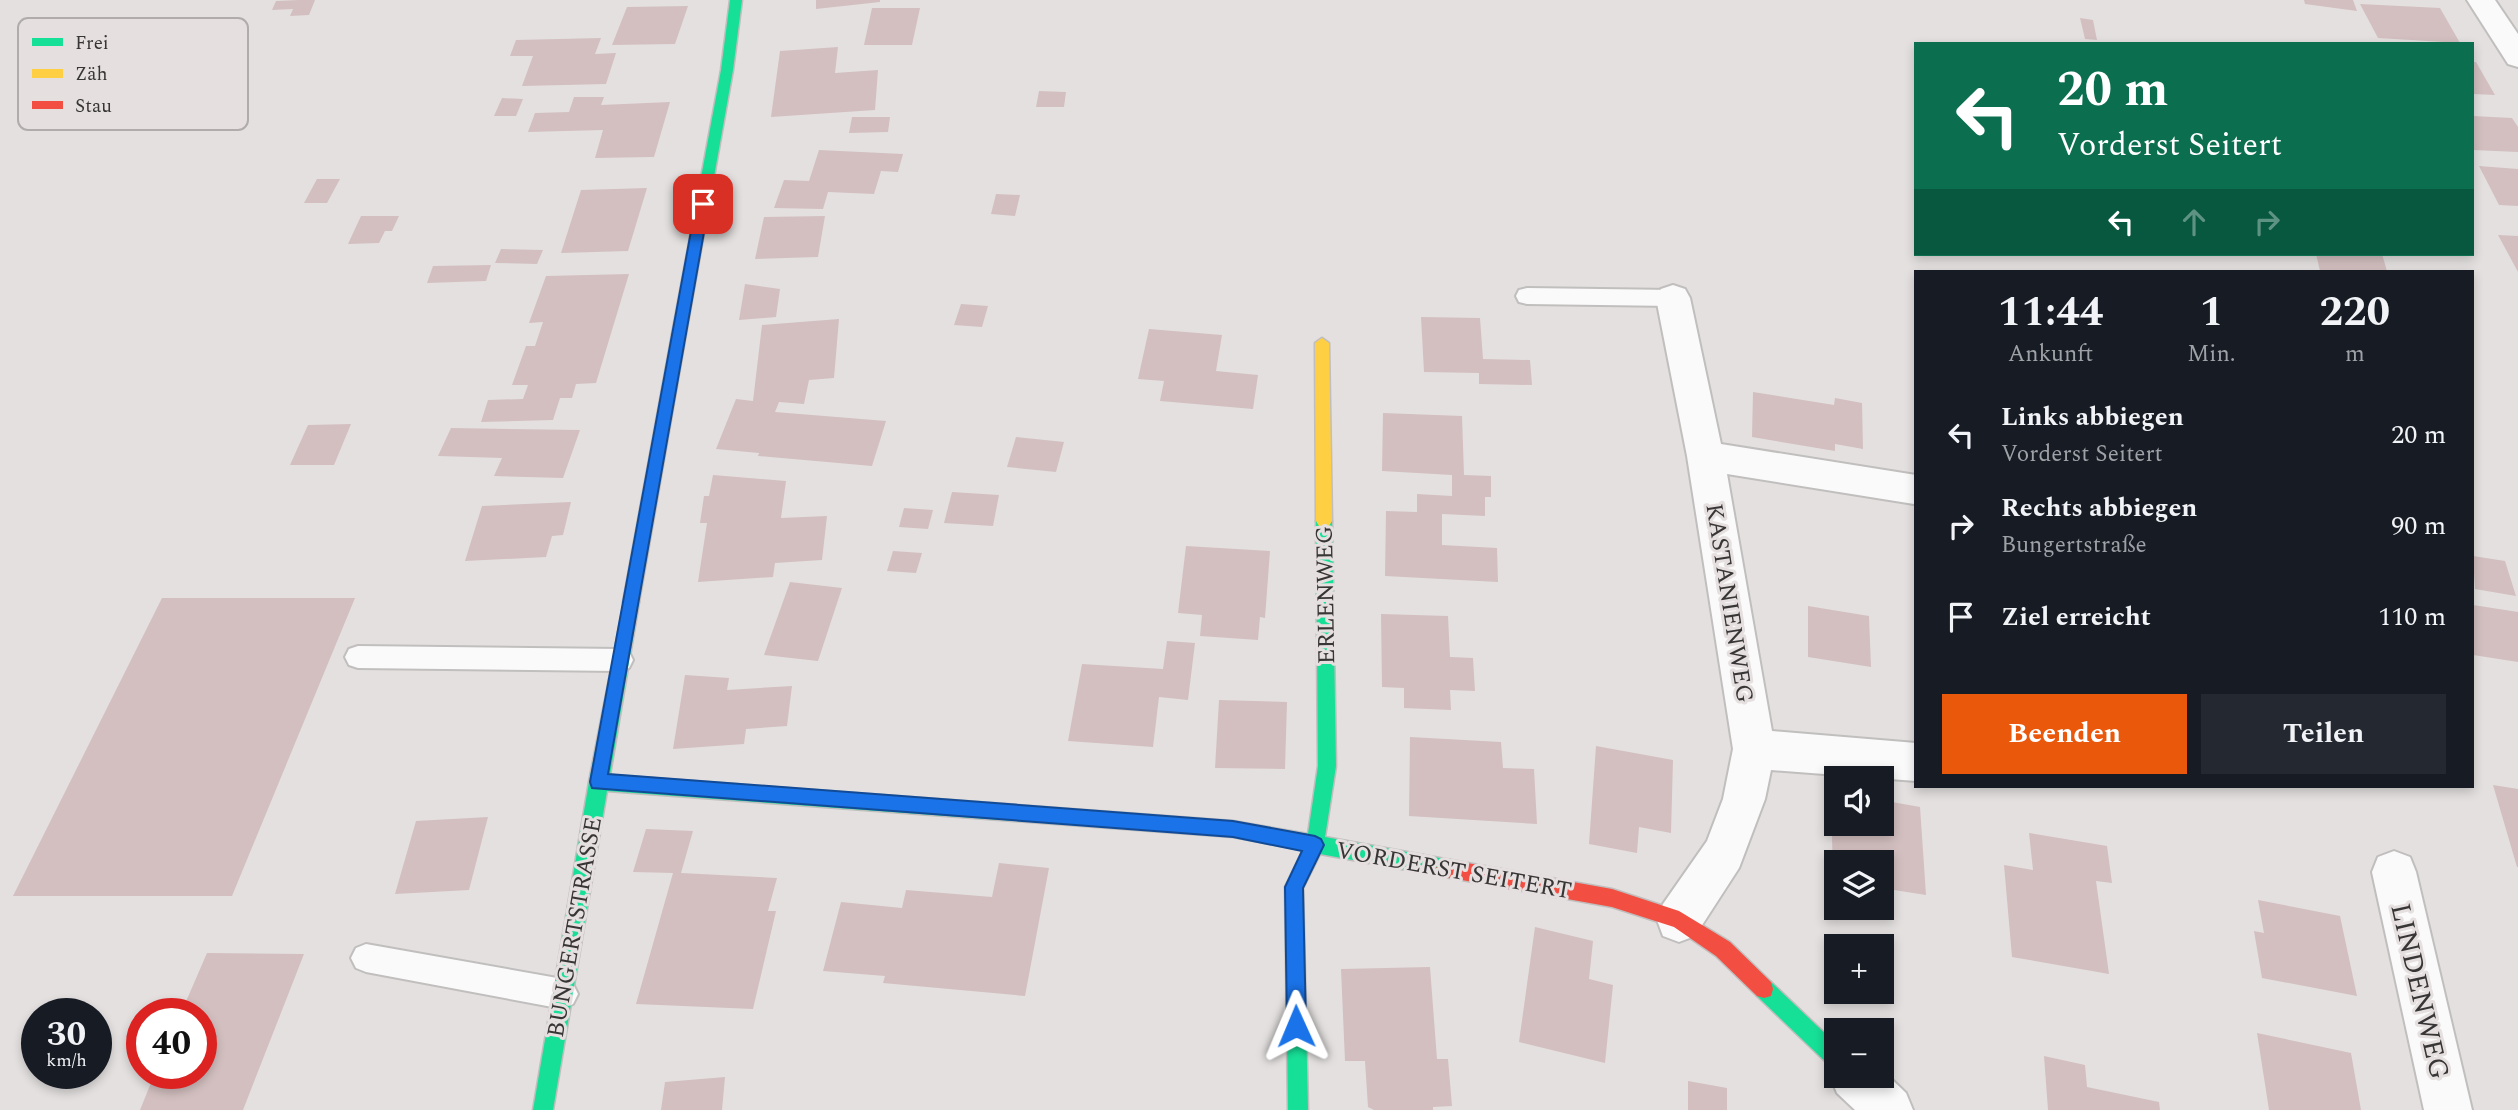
<!DOCTYPE html>
<html lang="de">
<head>
<meta charset="utf-8">
<style>
	:root { --surface:#171b24; --page:#242831; --text:#f1f3f6; --muted:#9ea1a6; --accent:#ea580c }
	body { margin:0; font-family:Spectral,serif; background:var(--page); color:var(--text); height:100vh; display:flex; flex-direction:column; font-size:26px; white-space:nowrap }
	* { box-sizing:border-box; margin:0 }
	p { font-size:23px; color:var(--muted) }
	.icon { flex:none; width:38px; height:38px; fill:none; stroke:currentColor; stroke-width:2; stroke-linecap:round; stroke-linejoin:round }
	.map { position:relative; flex:1; overflow:hidden }
	.panel { position:absolute; left:1914px; top:270px; width:560px; height:518px; display:flex; flex-direction:column; background:var(--surface); border-radius:0px; box-shadow:0 4px 10px #0003 }
	.panel>* { flex:none }
	.guide { position:absolute; left:1914px; top:42px; width:560px; height:214px; border-radius:0px; box-shadow:0 4px 10px #0003; background:#0b6e4f; color:#fff; overflow:hidden }
	.fabs { position:absolute; left:1824px; top:766px; display:grid; gap:14px }
	.fabs a { display:grid; place-items:center; width:70px; height:70px; border-radius:0px; background:var(--surface); box-shadow:0 4px 10px #0003; font-size:35px }
	.speed { position:absolute; left:21px; top:998px; display:flex; gap:14px; font-size:35px; font-weight:700; text-align:center }
	.speed>* { display:grid; place-content:center; width:91px; height:91px; border-radius:50%; background:var(--surface); box-shadow:0 4px 10px #0003; line-height:1 }
	.speed small { font-size:18px; font-weight:400 }
	.speed .limit { border:10px solid #d22; background:#fff; color:#111 }
	.pin { position:absolute; display:grid; place-items:center; width:60px; height:60px; color:#fff; margin:-30px; border-radius:14px; box-shadow:0 4px 10px #0006 }
	.me { position:absolute; width:77px; margin:-38px; rotate:359deg; stroke-linejoin:round; filter:drop-shadow(0 0 5px #0008) }
	.turn { display:flex; align-items:center; gap:24px; height:147px; padding:0 28px; font-size:32px }
	.turn .icon { width:91px; height:91px; stroke-width:2.5 }
	.turn b { display:block; font-size:49px; line-height:60px }
	.lanes { display:flex; align-items:center; height:66px; padding:0 28px; background:#0003; justify-content:center; gap:35px; direction:ltr }
	.lanes .off { opacity:.35 }
	.eta { display:flex; justify-content:space-evenly; align-items:center; height:119px; text-align:center }
	.eta b { font-size:42px; font-weight:700; line-height:49px }
	.primary-button { display:flex; gap:14px; margin-top:auto; padding:14px 28px }
	.primary-button a { flex:1; height:80px; border-radius:0px; background:var(--accent); color:#fff; font-size:28px; font-weight:700; line-height:80px; text-align:center }
	.primary-button a+a { background:var(--page); color:var(--text) }
	ul { padding:0; list-style:none }
	li { display:flex; align-items:center; gap:21px; height:91px; padding:0 28px }
	li div { flex:1 }
	li b { display:block; font-size:26px }
	li em { font-style:normal }
	.map>svg:first-child { display:block }
	.building { fill:#d3bfc0 }
	.lines { fill:none; stroke-linecap:round; stroke-linejoin:round }
	.lane-casing { stroke:#c1bebe; stroke-width:4 }
	.street-casing { stroke:#c1bebe; stroke-width:4 }
	.fast-casing { stroke:#c1bebe; stroke-width:3 }
	.slow-casing { stroke:#c1bebe; stroke-width:3 }
	.jam-casing { stroke:#c1bebe; stroke-width:3 }
	.lane { fill:#fbfafa; fill-rule:evenodd }
	.street { fill:#fbfafa; fill-rule:evenodd }
	.fast { fill:#16e098; fill-rule:evenodd }
	.slow { fill:#ffcf43; fill-rule:evenodd }
	.jam { fill:#f24e42; fill-rule:evenodd }
	.route { fill:#1a73e8; stroke:#114b97; stroke-width:2 }
	.labels { text-anchor:middle; stroke-width:6; stroke-linejoin:round; paint-order:stroke }
	.street-label { font-size:24px; fill:#373535; stroke:#e5dfdf }
	.near-street-label { font-size:28px; fill:#373535; stroke:#e5dfdf }
	.key { fill:#e5dfdf; stroke:#b1acac; stroke-width:2 }
	.key-label { font-size:19px; fill:#373535 }
</style>
</head>
<body>
<div class="map">
<svg width="2518" height="1110" viewBox="0 0 2518 1110">
	<rect width="100%" height="100%" fill="#e4e0e0"/>
	<g class="building">
		<polygon points="299,0 315,0 309,15 290,16 293,9 272,10 276,1"/>
		<polygon points="816,0 880,0 880,2 816,9"/>
		<polygon points="2304,0 2353,0 2357,11 2305,4"/>
		<polygon points="2360,4 2440,8 2460,43 2378,38"/>
		<polygon points="688,6 675,44 612,45 627,7"/>
		<polygon points="872,8 920,8 912,45 864,45"/>
		<polygon points="2080,18 2093,20 2097,40 2085,39"/>
		<polygon points="601,38 595,54 616,53 606,84 522,86 533,56 510,56 516,40"/>
		<polygon points="838,47 835,73 878,70 875,110 771,117 780,51"/>
		<polygon points="2473,62 2476,62 2495,95 2473,94"/>
		<polygon points="1039,91 1066,92 1064,107 1036,107"/>
		<polygon points="574,97 604,97 601,105 670,102 654,157 595,158 603,130 528,132 535,113 569,112"/>
		<polygon points="502,98 523,99 516,116 494,116"/>
		<polygon points="2473,116 2512,118 2518,127 2518,152 2473,150"/>
		<polygon points="852,117 890,117 888,132 849,133"/>
		<polygon points="819,150 903,154 898,172 881,171 874,194 828,192 823,209 774,208 784,180 809,181"/>
		<polygon points="2479,166 2518,169 2518,206 2499,205"/>
		<polygon points="317,179 340,179 327,203 304,203"/>
		<polygon points="647,188 628,251 561,253 581,190"/>
		<polygon points="996,194 1020,195 1015,216 991,214"/>
		<polygon points="361,216 399,216 392,231 385,231 379,243 348,244"/>
		<polygon points="825,216 818,257 755,259 764,217"/>
		<polygon points="2498,235 2518,236 2518,272"/>
		<polygon points="501,249 543,250 537,264 495,263"/>
		<polygon points="2316,254 2382,254 2387,271 2320,271"/>
		<polygon points="491,265 486,281 427,283 433,266"/>
		<polygon points="629,274 596,383 576,384 572,398 560,398 553,420 481,422 488,400 523,399 528,385 512,385 526,346 535,346 543,322 529,323 546,276"/>
		<polygon points="745,284 780,289 776,317 739,320"/>
		<polygon points="961,304 988,306 982,327 954,325"/>
		<polygon points="1421,317 1480,318 1483,359 1530,360 1532,385 1479,384 1479,373 1424,372"/>
		<polygon points="839,319 834,378 809,380 804,404 779,402 775,412 886,421 872,466 758,456 759,453 716,449 736,399 753,401 762,325"/>
		<polygon points="1149,329 1222,335 1216,371 1258,375 1253,409 1160,401 1164,381 1138,379"/>
		<polygon points="1753,392 1834,405 1835,398 1862,403 1863,449 1835,444 1835,451 1752,437"/>
		<polygon points="1383,413 1462,416 1464,475 1491,476 1491,497 1485,497 1485,516 1442,514 1442,545 1497,548 1498,582 1385,576 1386,511 1417,512 1417,494 1452,496 1452,475 1382,471"/>
		<polygon points="351,424 334,465 290,465 308,425"/>
		<polygon points="451,428 580,430 563,478 494,476 502,458 438,456"/>
		<polygon points="1016,437 1064,442 1056,472 1007,467"/>
		<polygon points="713,475 786,481 781,518 827,516 822,560 775,563 773,577 698,582 707,523 700,523 704,496 709,496"/>
		<polygon points="952,492 999,495 993,526 944,523"/>
		<polygon points="571,502 563,535 552,536 546,557 465,561 482,506"/>
		<polygon points="904,508 933,510 928,529 899,527"/>
		<polygon points="1186,546 1270,551 1265,618 1260,617 1258,640 1200,636 1202,615 1178,613"/>
		<polygon points="893,551 922,553 916,573 887,571"/>
		<polygon points="2473,556 2505,561 2516,596 2475,589"/>
		<polygon points="790,582 842,588 818,661 764,655"/>
		<polygon points="162,598 355,598 232,896 13,896"/>
		<polygon points="2473,605 2518,612 2518,662 2473,655"/>
		<polygon points="1808,606 1869,616 1871,667 1808,657"/>
		<polygon points="1381,614 1448,616 1450,657 1473,658 1475,691 1450,690 1451,710 1404,708 1404,688 1382,687"/>
		<polygon points="1167,641 1195,643 1188,700 1159,697 1153,747 1068,741 1082,664 1163,669"/>
		<polygon points="685,675 729,678 727,690 792,686 787,726 746,729 744,744 673,749"/>
		<polygon points="1219,700 1287,702 1285,769 1215,768"/>
		<polygon points="1410,737 1501,742 1503,768 1534,769 1537,824 1409,816"/>
		<polygon points="1596,746 1673,760 1671,833 1639,827 1637,853 1589,844"/>
		<polygon points="2493,785 2518,789 2518,867 2517,867"/>
		<polygon points="1831,792 1836,793 1836,824 1881,824 1881,800 1920,807 1926,895 1881,888 1881,863 1836,863 1836,880 1833,879"/>
		<polygon points="488,817 469,890 395,894 416,821"/>
		<polygon points="646,829 693,831 681,873 777,878 768,911 776,911 753,1009 636,1004 673,873 633,872"/>
		<polygon points="2029,833 2107,846 2112,883 2096,881 2109,974 2012,957 2004,865 2033,870"/>
		<polygon points="999,863 1049,868 1025,996 883,983 885,976 823,971 841,902 902,908 906,890 992,897"/>
		<polygon points="2258,900 2340,916 2357,996 2262,978 2254,931 2264,933"/>
		<polygon points="1535,927 1593,941 1589,979 1613,985 1605,1063 1519,1042"/>
		<polygon points="207,953 304,954 243,1110 140,1110 155,1073 201,1073 201,1013 181,1013"/>
		<polygon points="1430,967 1437,1059 1448,1059 1452,1106 1433,1107 1433,1110 1374,1110 1368,1107 1365,1061 1345,1061 1341,969"/>
		<polygon points="2257,1033 2351,1053 2361,1110 2269,1110"/>
		<polygon points="2044,1056 2085,1065 2087,1087 2159,1102 2160,1110 2048,1110"/>
		<polygon points="725,1077 722,1110 661,1110 665,1082"/>
		<polygon points="1688,1081 1727,1088 1727,1110 1688,1110"/>
	</g>
	<g class="lines">
		<g class="lane-casing">
			<g id="lane">
				<polygon points="1527,288 1673,290 1681,292 1684,298 1681,304 1673,306 1527,304 1519,302 1516,296 1519,290"/>
				<polygon points="358,646 620,649 629,652 633,660 629,668 620,671 358,668 349,665 345,657 349,649"/>
				<polygon points="366,944 563,979 573,984 578,994 573,1004 563,1009 366,972 356,968 351,958 356,948"/>
			</g>
		</g>
		<g class="street-casing">
			<g id="street">
				<polygon points="2467,0 2495,0 2518,34 2518,67 2508,64"/>
				<polygon points="1673,285 1685,289 1690,298 1721,444 1916,475 1914,504 1727,474 1772,731 1916,743 1916,781 1771,770 1765,799 1739,868 1695,936 1679,942 1663,936 1657,920 1663,904 1707,841 1723,799 1733,749 1687,456 1656,298 1661,289"/>
				<polygon points="2394,851 2410,857 2416,872 2472,1110 2424,1110 2372,872 2378,857"/>
				<polygon points="1836,1062 1836,1076 1881,1076 1881,1069 1906,1093 1913,1110 1855,1110 1837,1093 1830,1076"/>
			</g>
		</g>
		<g class="fast-casing">
			<g id="fast">
				<polygon points="730,0 742,0 733,70 686,334 679,339 672,334 721,70"/>
				<polygon points="1324,515 1329,516 1332,521 1336,766 1325,837 1445,859 1451,862 1454,868 1451,874 1445,877 1320,854 1303,888 1308,1110 1288,1110 1285,887 1303,850 1233,837 607,791 553,1110 533,1110 589,782 625,597 631,595 637,597 639,602 610,775 1233,821 1308,834 1318,766 1316,521 1319,516"/>
				<polygon points="1764,980 1771,982 1836,1044 1836,1068 1829,1065 1757,996 1755,989 1757,982"/>
			</g>
		</g>
		<g class="slow-casing">
			<g id="slow">
				<polygon points="679,329 686,334 639,602 637,607 631,609 625,607 623,602 672,334"/>
				<polygon points="1322,338 1329,343 1332,521 1329,526 1319,526 1316,521 1315,343"/>
			</g>
		</g>
		<g class="jam-casing">
			<polygon id="jam" points="1445,859 1612,889 1679,911 1730,942 1771,982 1773,989 1771,996 1764,998 1757,996 1716,956 1674,927 1612,907 1445,877 1439,874 1436,868 1439,862"/>
		</g>
		<use href="#lane" class="lane"/>
		<use href="#street" class="street"/>
		<use href="#fast" class="fast"/>
		<use href="#slow" class="slow"/>
		<use href="#jam" class="jam"/>
	</g>
	<polygon class="route" points="703,200 709,204 608,774 1233,821 1315,836 1321,839 1324,845 1303,888 1306,1026 1303,1033 1296,1036 1289,1033 1287,1026 1285,887 1302,851 1233,837 592,788 590,782 696,204"/>
	<g class="labels">
		<g class="street-label">
			<text transform="translate(1325 595) rotate(-91)" y="8">ERLENWEG</text>
			<text transform="translate(1730 603) rotate(81)" y="8">KASTANIENWEG</text>
			<text transform="translate(1454 870) rotate(10)" y="8">VORDERST SEITERT</text>
			<text transform="translate(574 927) rotate(-80)" y="8">BUNGERTSTRASSE</text>
		</g>
		<g class="near-street-label">
			<text transform="translate(2421 991) rotate(77)" y="10">LINDENWEG</text>
		</g>
	</g>
	<rect x="18" y="18" width="230" height="112" rx="10" class="key"/>
	<rect x="32" y="38" width="31" height="8" fill="#16e098"/>
	<rect x="32" y="69" width="31" height="9" fill="#ffcf43"/>
	<rect x="32" y="101" width="31" height="8" fill="#f24e42"/>
	<g class="key-label">
		<text x="75" y="49">Frei</text>
		<text x="75" y="80">Zäh</text>
		<text x="75" y="112">Stau</text>
	</g>
</svg>
<div class="fabs">
<a><svg class="icon" aria-label="sound" viewBox="0 0 24 24"><path d="M4 9h4l5-4v14l-5-4H4zM17 9q2 3 0 6"/></svg></a>
<a><svg class="icon" aria-label="layers" viewBox="0 0 24 24"><path d="M12 4l9 5-9 5-9-5zM3 14l9 5 9-5"/></svg></a>
<a>+</a>
<a>−</a>
</div>
<div class="speed"><div>30<small>km/h</small></div><div class="limit">40</div></div>
<div class="pin" style="left:703px;top:204px;background:#d93025"><svg class="icon" aria-label="arrive" viewBox="0 0 24 24"><path d="M6 21V4h12l-3 4 3 4H6"/></svg></div>
<svg class="me" style="left:1296px;top:1026px" viewBox="-20 -20 40 40"><path d="M0-17L14 15 0 8-14 15z" fill="#1a73e8" stroke="#fff" stroke-width="4"/></svg>
<div class="guide">
<div class="turn"><svg class="icon" aria-label="left" viewBox="0 0 24 24"><path d="M17 20v-9H6M10 6l-5 5 5 5"/></svg><div><b>20 m</b>Vorderst Seitert</div></div>
<div class="lanes"><svg class="icon" aria-label="left" viewBox="0 0 24 24"><path d="M17 20v-9H6M10 6l-5 5 5 5"/></svg><svg class="icon off" aria-label="ahead" viewBox="0 0 24 24"><path d="M12 20V5M6 11l6-6 6 6"/></svg><svg class="icon off" aria-label="right" viewBox="0 0 24 24"><path d="M7 20v-9h11M14 6l5 5-5 5"/></svg></div>
</div>
<section class="panel">
<div class="eta">
<div><b>11:44</b><p>Ankunft</p></div>
<div><b>1</b><p>Min.</p></div>
<div><b>220</b><p>m</p></div>
</div>
<ul>
<li><svg class="icon" aria-label="left" viewBox="0 0 24 24"><path d="M17 20v-9H6M10 6l-5 5 5 5"/></svg><div><b>Links abbiegen</b><p>Vorderst Seitert</p></div><em>20 m</em></li>
<li><svg class="icon" aria-label="right" viewBox="0 0 24 24"><path d="M7 20v-9h11M14 6l5 5-5 5"/></svg><div><b>Rechts abbiegen</b><p>Bungertstraße</p></div><em>90 m</em></li>
<li><svg class="icon" aria-label="arrive" viewBox="0 0 24 24"><path d="M6 21V4h12l-3 4 3 4H6"/></svg><div><b>Ziel erreicht</b></div><em>110 m</em></li>
</ul>
<div class="primary-button"><a>Beenden</a><a>Teilen</a></div>
</section>
</div>
</body>
</html>
